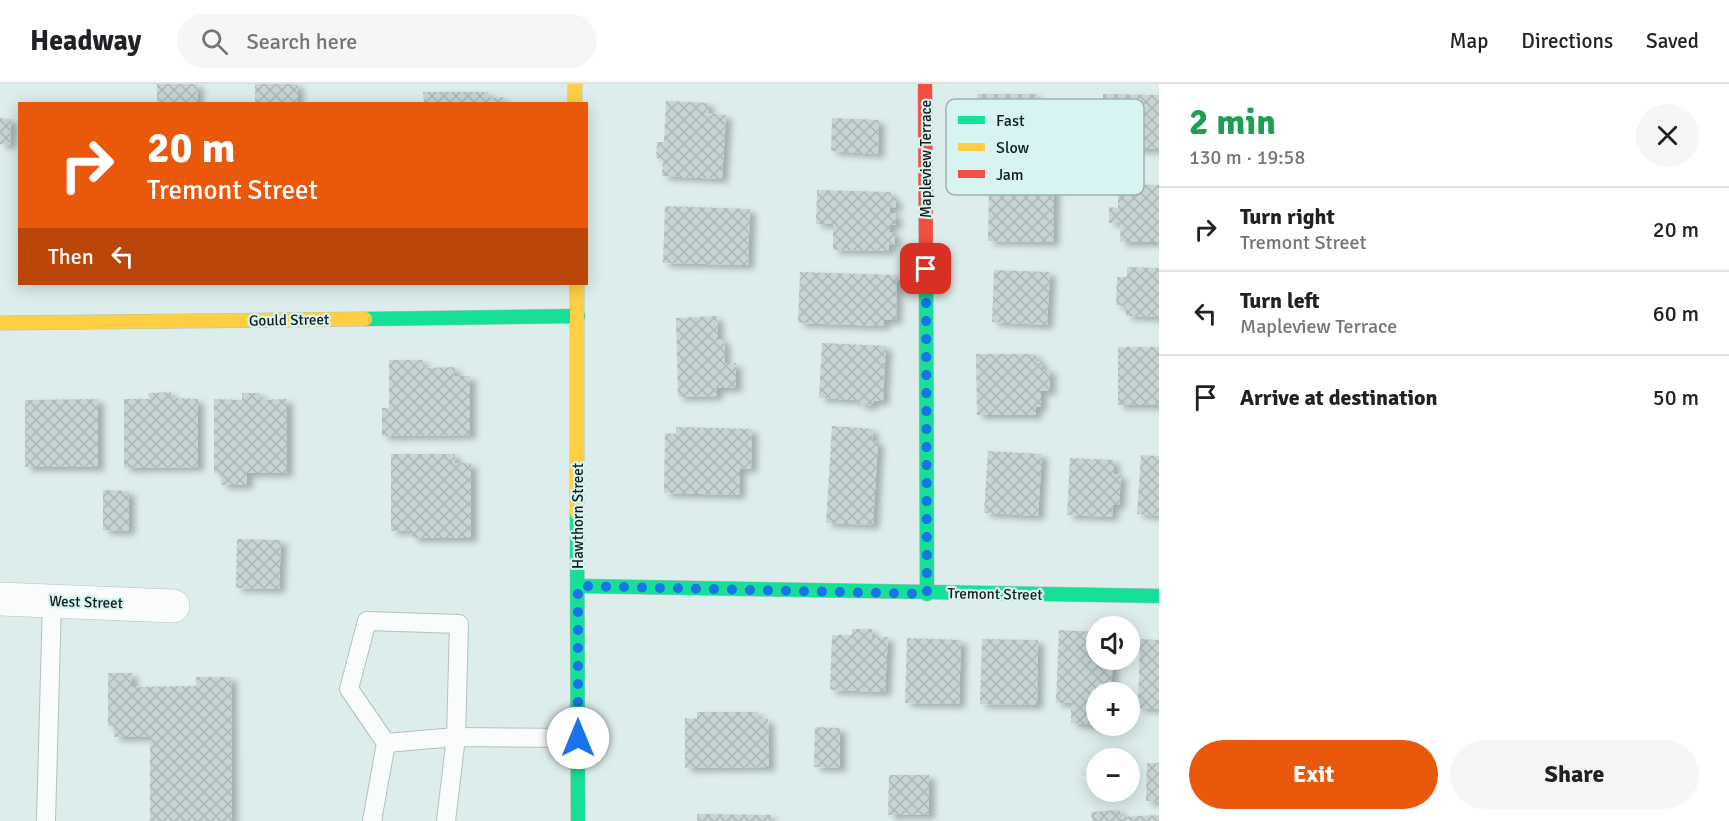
<!DOCTYPE html>
<html lang="en">
<head>
<meta charset="utf-8">
<style>
	:root { --surface:#fff; --page:#f6f6f6; --text:#202124; --muted:#757577; --line:#e0e0e0; --accent:#ea580c }
	body { margin:0; font-family:Signika,sans-serif; background:var(--page); color:var(--text); height:100vh; display:flex; flex-direction:column; font-size:22px; white-space:nowrap }
	* { box-sizing:border-box; margin:0 }
	p { font-size:20px; color:var(--muted) }
	.icon { flex:none; width:33px; height:33px; fill:none; stroke:currentColor; stroke-width:2; stroke-linecap:round; stroke-linejoin:round }
	.map { position:relative; flex:1; overflow:hidden }
	.details { display:flex; flex-direction:column; background:var(--surface); width:570px }
	.details>* { flex:none }
	.hud { position:absolute; left:18px; top:18px; width:570px; height:183px; border-radius:0px; box-shadow:0 3px 15px #0003; background:#ea580c; color:#fff; overflow:hidden }
	.controls { position:absolute; left:1086px; top:532px; display:grid; gap:12px }
	.controls a { display:grid; place-items:center; width:54px; height:54px; border-radius:50%; background:var(--surface); box-shadow:0 3px 15px #0003; font-size:30px }
	.pin { position:absolute; display:grid; place-items:center; width:51px; height:51px; color:#fff; margin:-26px; border-radius:12px; box-shadow:0 3px 9px #0006 }
	.me { position:absolute; width:66px; margin:-33px; rotate:0deg; stroke-linejoin:round; filter:drop-shadow(0 0 4px #0008) }
	.turn { display:flex; align-items:center; gap:21px; height:126px; padding:0 30px; font-size:27px }
	.turn .icon { width:78px; height:78px; stroke-width:2.5 }
	.turn b { display:block; font-size:42px; line-height:51px }
	.then { display:flex; align-items:center; height:57px; padding:0 30px; background:#0003; gap:12px; font-size:22px }
	.round { display:grid; place-items:center; flex:none; width:63px; height:63px; border-radius:32px; background:var(--page) }
	.overview { display:flex; align-items:center; justify-content:space-between; height:102px; padding:0 30px }
	h1 { font-size:36px; font-weight:800; line-height:45px; color:#1e9e55 }
	.action { display:flex; gap:12px; margin-top:auto; padding:12px 30px }
	.action a { flex:1; height:69px; border-radius:36px; background:var(--accent); color:#fff; font-size:24px; font-weight:800; line-height:69px; text-align:center }
	.action a+a { background:var(--page); color:var(--text) }
	ul { padding:0; list-style:none }
	li { display:flex; align-items:center; gap:18px; height:84px; padding:0 30px; border-top:2px solid var(--line) }
	li div { flex:1 }
	li b { display:block; font-size:22px }
	li em { font-style:normal }
	header { display:flex; align-items:center; gap:36px; box-sizing:border-box; height:84px; padding:0 30px; background:var(--surface); border-bottom:2px solid var(--line) }
	header strong { font-size:28px }
	nav { display:flex; gap:33px; margin-inline-start:auto; font-size:21px }
	.search { width:420px; height:54px; background:var(--page); display:flex; align-items:center; gap:15px; box-sizing:border-box; padding:0 21px; border-radius:33px; color:var(--muted); font-size:22px }
	main { display:flex; flex:1; min-height:0 }
	.map>svg:first-child { display:block }
	.building { fill:url(#building-cross-hatch); filter:url(#shadow) }
	.lines { fill:none; stroke-linecap:round; stroke-linejoin:round }
	.lane-casing { stroke:#b3c0bf; stroke-width:20 }
	.street-casing { stroke:#b3c0bf; stroke-width:34 }
	.fast-casing { stroke:#b3c0bf; stroke-width:15 }
	.slow-casing { stroke:#b3c0bf; stroke-width:15 }
	.jam-casing { stroke:#b3c0bf; stroke-width:15 }
	.lane { stroke:#fafcfc; stroke-width:18 }
	.street { stroke:#fafcfc; stroke-width:33 }
	.fast { stroke:#16e098; stroke-width:14 }
	.slow { stroke:#ffcf43; stroke-width:14 }
	.jam { stroke:#f24e42; stroke-width:14 }
	.route { stroke:#1a73e8; stroke-width:10; stroke-dasharray:0 18 }
	.labels { text-anchor:middle; stroke-width:4.5; stroke-linejoin:round; paint-order:stroke }
	.street-label { font-size:15px; fill:#131d1d; stroke:#d7f3f2 }
	.key { fill:#d7f3f2; stroke:#9cb3b2; stroke-width:1.5 }
	.key-label { font-size:16px; fill:#131d1d }
</style>
</head>
<body>
<header>
<strong>Headway</strong>
<div class="search"><svg class="icon" aria-label="search" viewBox="0 0 24 24"><circle cx="10" cy="10" r="6"/><path d="M15 15l6 6"/></svg>Search here</div>
<nav><a>Map</a><a>Directions</a><a>Saved</a></nav>
</header>
<main>
<div class="map">
<svg width="1159" height="737" viewBox="0 0 1159 737">
	<defs>
		<pattern id="building-cross-hatch" width="8" height="8" patternUnits="userSpaceOnUse" patternTransform="scale(1.5)"><rect width="8" height="8" fill="#c8d4d4"/><path d="M0 0l8 8M0 8l8-8" fill="none" stroke="#abb6b6"/></pattern>
		<filter id="shadow"><feDropShadow dx="6" dy="4" stdDeviation="3" flood-color="#0004"/></filter>
	</defs>
	<rect width="100%" height="100%" fill="#ddedec"/>
	<g class="building">
		<polygon points="157,0 198,0 197,20 157,20"/>
		<polygon points="255,0 298,0 297,20 255,20"/>
		<polygon points="423,8 488,8 487,14 503,13 503,20 424,20"/>
		<polygon points="977,10 1037,10 1037,16 1043,16 1042,25 1036,26 1036,34 1042,34 1042,44 1036,44 1036,53 1042,53 1042,63 1036,62 1036,76 976,75"/>
		<polygon points="1103,10 1159,11 1159,65 1103,65"/>
		<polygon points="666,17 709,19 708,29 726,31 722,95 662,92 663,75 656,74 657,58 664,58"/>
		<polygon points="0,34 11,35 10,61 0,60"/>
		<polygon points="832,34 879,36 878,70 831,67"/>
		<polygon points="1118,100 1159,101 1159,158 1120,158 1121,138 1109,139 1109,123 1118,124"/>
		<polygon points="989,101 1054,102 1053,158 988,157"/>
		<polygon points="817,106 891,108 891,114 896,114 896,123 890,124 890,129 896,130 896,141 890,141 889,148 895,149 895,161 889,160 889,167 833,166 833,140 816,140"/>
		<polygon points="665,122 750,125 748,181 663,179"/>
		<polygon points="1127,183 1159,184 1159,233 1126,232 1126,222 1116,221 1117,193 1127,193"/>
		<polygon points="994,186 1050,188 1047,241 992,238"/>
		<polygon points="800,188 897,191 896,236 884,236 884,242 798,239"/>
		<polygon points="717,232 718,256 724,255 725,279 736,279 736,304 717,304 717,312 678,313 676,234"/>
		<polygon points="822,259 886,262 883,317 874,317 871,321 864,322 855,316 819,314"/>
		<rect x="1118" y="263" width="41" height="58"/>
		<polygon points="976,270 1036,270 1036,277 1042,277 1041,285 1050,285 1050,307 1041,307 1041,323 1036,323 1036,331 977,331"/>
		<polygon points="389,276 423,276 423,284 455,283 455,292 470,292 470,351 382,352 382,324 389,324"/>
		<polygon points="171,308 171,314 198,315 198,383 124,384 124,315 149,315 148,309"/>
		<polygon points="242,309 260,309 260,316 287,315 287,389 247,389 247,401 221,401 221,389 214,389 214,315 242,316"/>
		<polygon points="98,315 98,383 25,383 25,316"/>
		<polygon points="832,342 873,345 872,357 878,357 873,441 826,439"/>
		<polygon points="676,343 752,345 751,385 740,384 739,411 664,409 665,349 676,350"/>
		<polygon points="988,367 1042,370 1038,432 984,429"/>
		<polygon points="391,370 455,370 455,379 471,379 471,454 412,454 411,446 391,447"/>
		<polygon points="1141,371 1159,372 1159,432 1137,430"/>
		<polygon points="1070,374 1114,376 1114,390 1121,391 1119,421 1113,421 1112,433 1067,431"/>
		<polygon points="103,406 129,407 129,447 103,446"/>
		<polygon points="237,455 281,456 279,505 236,504"/>
		<polygon points="852,545 872,545 872,553 888,553 885,608 830,606 832,551 852,551"/>
		<polygon points="1059,546 1096,548 1096,576 1113,576 1111,609 1096,609 1096,641 1071,639 1071,619 1056,619"/>
		<polygon points="907,554 961,556 959,620 905,619"/>
		<polygon points="982,555 1038,556 1037,621 980,620"/>
		<polygon points="1140,555 1159,556 1159,625 1138,624"/>
		<polygon points="108,589 132,589 132,603 196,602 196,593 231,593 232,737 150,737 150,653 114,653 114,642 108,642"/>
		<polygon points="697,628 758,628 757,635 768,635 769,683 685,684 685,634 697,635"/>
		<polygon points="815,643 840,644 840,684 814,683"/>
		<polygon points="1147,679 1159,679 1159,718 1146,717"/>
		<polygon points="889,691 929,691 929,731 888,731"/>
		<polygon points="1120,726 1120,733 1159,731 1159,737 1092,737 1091,728"/>
		<polygon points="697,730 771,731 771,737 697,737"/>
	</g>
	<g class="lines">
		<g class="lane-casing">
			<g id="lane">
				<polyline points="386,659 456,653 578,654"/>
				<polyline points="46,737 52,517"/>
				<polyline points="372,737 386,659 349,605 367,537 459,540 456,653 446,737"/>
			</g>
		</g>
		<g class="street-casing">
			<polyline id="street" points="0,515 173,522"/>
		</g>
		<g class="fast-casing">
			<g id="fast">
				<polyline points="926,179 927,510"/>
				<polyline points="365,235 578,232"/>
				<polyline points="577,429 578,737"/>
				<polyline points="578,502 1159,512"/>
			</g>
		</g>
		<g class="slow-casing">
			<g id="slow">
				<polyline points="575,0 575,20"/>
				<polyline points="577,200 577,429"/>
				<polyline points="0,239 365,235"/>
			</g>
		</g>
		<g class="jam-casing">
			<polyline id="jam" points="925,0 926,179"/>
		</g>
		<use href="#lane" class="lane"/>
		<use href="#street" class="street"/>
		<use href="#fast" class="fast"/>
		<use href="#slow" class="slow"/>
		<use href="#jam" class="jam"/>
	</g>
	<g class="lines">
		<polyline class="route" points="578,654 578,502 927,510 926,185"/>
	</g>
	<g class="labels">
		<g class="street-label">
			<text transform="translate(926 75) rotate(-90)" y="5">Mapleview Terrace</text>
			<text transform="translate(289 236) rotate(-1)" y="5">Gould Street</text>
			<text transform="translate(578 432) rotate(-90)" y="5">Hawthorn Street</text>
			<text transform="translate(995 510) rotate(1)" y="5">Tremont Street</text>
			<text transform="translate(86 518) rotate(2)" y="5">West Street</text>
		</g>
	</g>
	<rect x="946" y="15" width="198" height="96" rx="9" class="key"/>
	<rect x="958" y="32" width="27" height="8" fill="#16e098"/>
	<rect x="958" y="59" width="27" height="8" fill="#ffcf43"/>
	<rect x="958" y="86" width="27" height="8" fill="#f24e42"/>
	<g class="key-label">
		<text x="996" y="42">Fast</text>
		<text x="996" y="69">Slow</text>
		<text x="996" y="96">Jam</text>
	</g>
</svg>
<div class="controls">
<a><svg class="icon" aria-label="sound" viewBox="0 0 24 24"><path d="M4 9h4l5-4v14l-5-4H4zM17 9q2 3 0 6"/></svg></a>
<a>+</a>
<a>−</a>
</div>
<div class="pin" style="left:926px;top:185px;background:#d93025"><svg class="icon" aria-label="arrive" viewBox="0 0 24 24"><path d="M6 21V4h12l-3 4 3 4H6"/></svg></div>
<svg class="me" style="left:578px;top:654px" viewBox="-20 -20 40 40"><circle r="19" fill="#fff"/><path d="M0-13L10 11 0 6-10 11z" fill="#1a73e8"/></svg>
<div class="hud">
<div class="turn"><svg class="icon" aria-label="right" viewBox="0 0 24 24"><path d="M7 20v-9h11M14 6l5 5-5 5"/></svg><div><b>20 m</b>Tremont Street</div></div>
<div class="then">Then<svg class="icon" aria-label="left" viewBox="0 0 24 24"><path d="M17 20v-9H6M10 6l-5 5 5 5"/></svg></div>
</div>
</div>
<section class="details">
<div class="overview"><div><h1>2 min</h1><p>130 m · 19:58</p></div><a class="round"><svg class="icon" aria-label="close" viewBox="0 0 24 24"><path d="M6 6l12 12M18 6L6 18"/></svg></a></div>
<ul>
<li><svg class="icon" aria-label="right" viewBox="0 0 24 24"><path d="M7 20v-9h11M14 6l5 5-5 5"/></svg><div><b>Turn right</b><p>Tremont Street</p></div><em>20 m</em></li>
<li><svg class="icon" aria-label="left" viewBox="0 0 24 24"><path d="M17 20v-9H6M10 6l-5 5 5 5"/></svg><div><b>Turn left</b><p>Mapleview Terrace</p></div><em>60 m</em></li>
<li><svg class="icon" aria-label="arrive" viewBox="0 0 24 24"><path d="M6 21V4h12l-3 4 3 4H6"/></svg><div><b>Arrive at destination</b></div><em>50 m</em></li>
</ul>
<div class="action"><a>Exit</a><a>Share</a></div>
</section>
</main>
</body>
</html>
